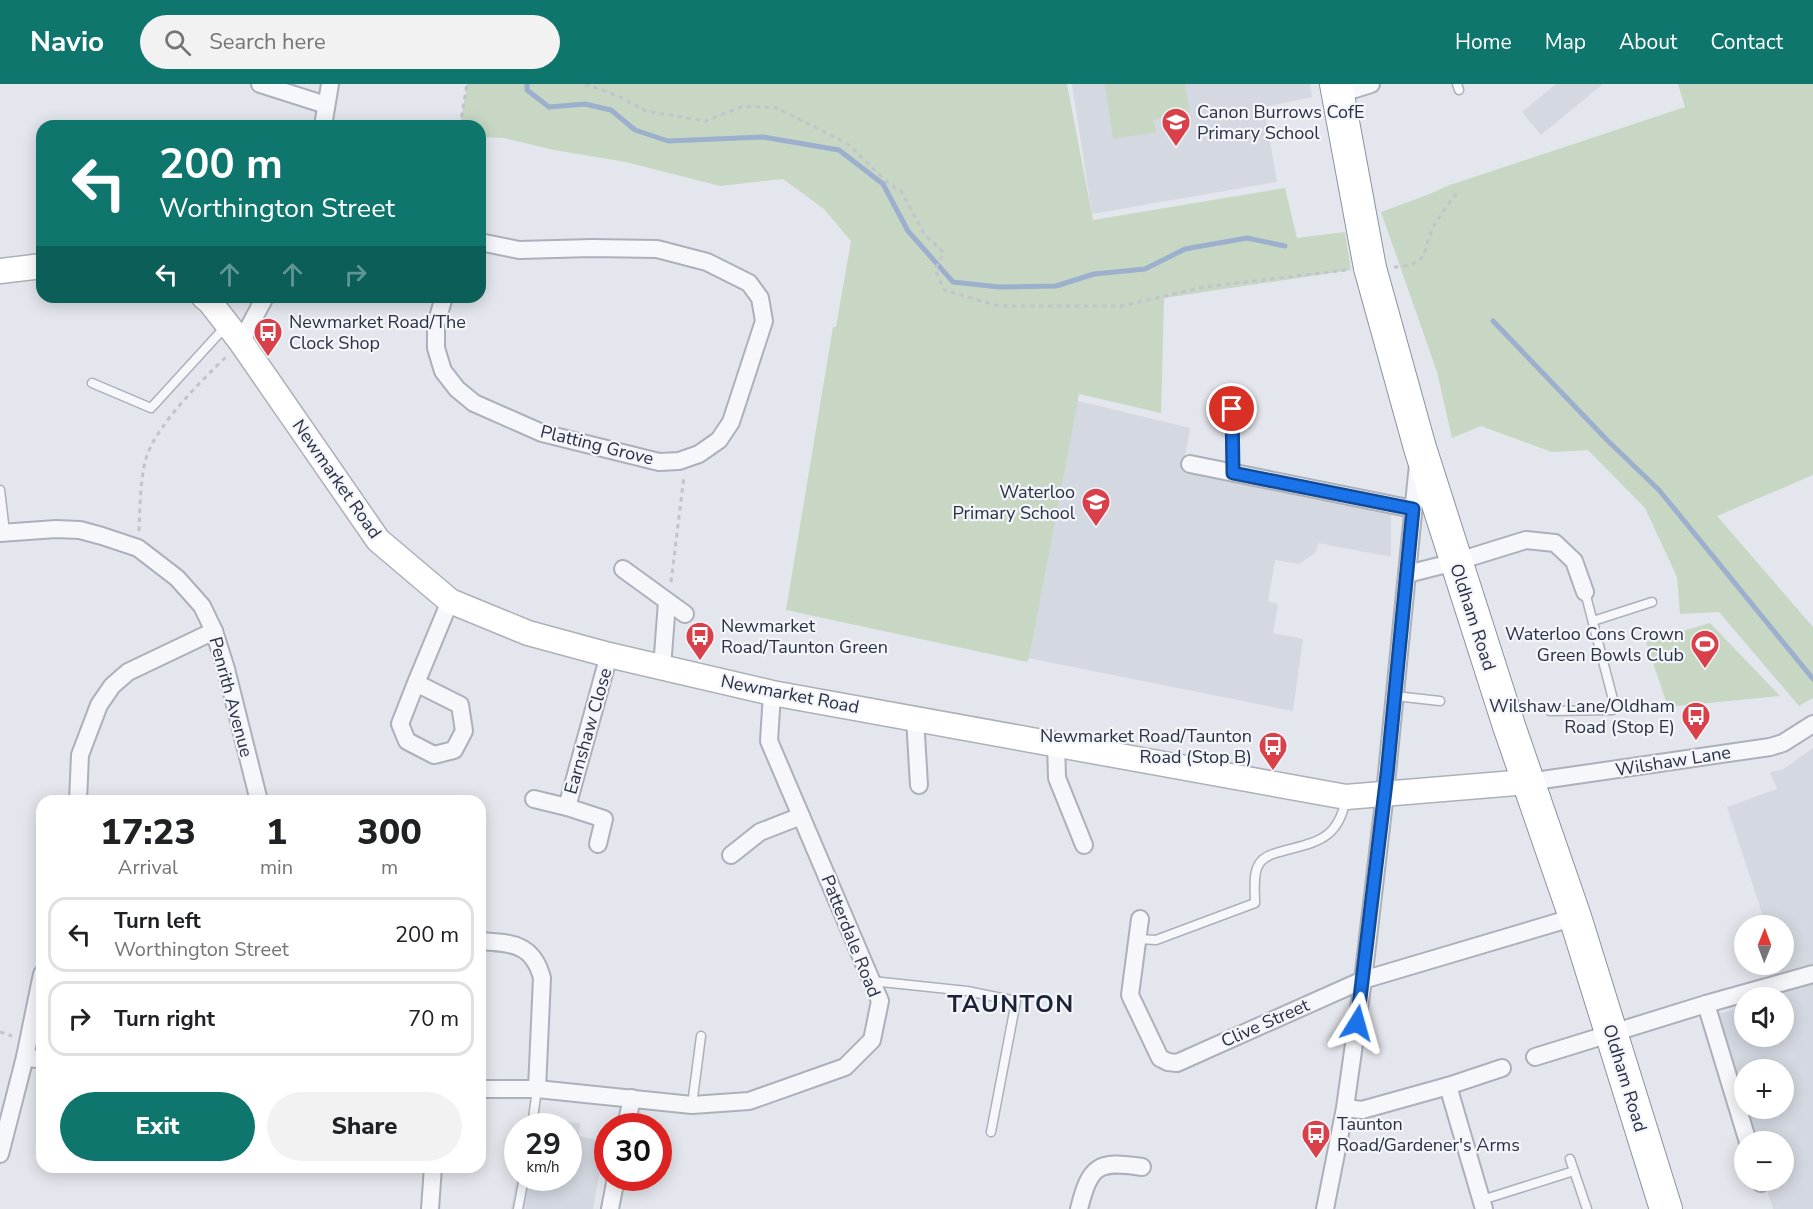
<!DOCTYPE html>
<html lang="en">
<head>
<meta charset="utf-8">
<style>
	:root { --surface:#fff; --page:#f2f2f2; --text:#202124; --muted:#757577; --line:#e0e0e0; --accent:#0f766e }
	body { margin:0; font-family:"Nunito Sans",sans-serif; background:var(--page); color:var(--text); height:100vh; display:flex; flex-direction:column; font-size:22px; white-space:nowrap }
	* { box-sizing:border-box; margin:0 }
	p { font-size:20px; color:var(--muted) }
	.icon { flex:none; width:33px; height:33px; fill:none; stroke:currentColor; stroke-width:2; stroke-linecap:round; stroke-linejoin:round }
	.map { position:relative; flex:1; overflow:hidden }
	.side { position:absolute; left:36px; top:711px; width:450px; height:378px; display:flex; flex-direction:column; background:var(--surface); border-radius:18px; box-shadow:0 3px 15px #0003 }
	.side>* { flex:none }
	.hud { position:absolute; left:36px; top:36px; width:450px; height:183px; border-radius:18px; box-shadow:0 3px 15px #0003; background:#0f766e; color:#fff; overflow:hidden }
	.needle { width:39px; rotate:1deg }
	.buttons { position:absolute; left:1734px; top:831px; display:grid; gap:12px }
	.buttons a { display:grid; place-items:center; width:60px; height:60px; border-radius:50%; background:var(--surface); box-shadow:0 3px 15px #0003; font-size:30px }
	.speed { position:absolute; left:504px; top:1029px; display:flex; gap:12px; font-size:30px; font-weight:700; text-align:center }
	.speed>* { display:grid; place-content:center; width:78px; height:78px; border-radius:50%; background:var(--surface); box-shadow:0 3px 15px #0003; line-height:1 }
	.speed small { font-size:15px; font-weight:400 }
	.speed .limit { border:9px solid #d22; background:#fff; color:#111 }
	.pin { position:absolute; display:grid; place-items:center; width:51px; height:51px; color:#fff; margin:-26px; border:3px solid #fff; border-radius:50%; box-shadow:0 2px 6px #0007 }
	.me { position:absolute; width:66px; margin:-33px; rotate:8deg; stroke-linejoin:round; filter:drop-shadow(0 0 4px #0008) }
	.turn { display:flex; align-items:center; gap:21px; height:126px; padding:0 24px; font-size:27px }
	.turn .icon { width:78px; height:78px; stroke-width:2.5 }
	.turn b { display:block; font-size:42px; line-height:51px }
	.lanes { display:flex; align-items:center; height:57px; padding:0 24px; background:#0003; justify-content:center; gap:30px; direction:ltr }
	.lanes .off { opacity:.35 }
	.eta { display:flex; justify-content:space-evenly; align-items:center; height:102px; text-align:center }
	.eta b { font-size:36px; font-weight:800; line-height:42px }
	.button { display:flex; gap:12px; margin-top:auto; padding:12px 24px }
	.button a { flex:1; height:69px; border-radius:36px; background:var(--accent); color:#fff; font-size:24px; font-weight:800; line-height:69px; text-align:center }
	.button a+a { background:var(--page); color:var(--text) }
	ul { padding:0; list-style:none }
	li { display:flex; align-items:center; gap:18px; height:75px; margin:0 12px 9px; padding:0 12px; border:3px solid var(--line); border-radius:18px }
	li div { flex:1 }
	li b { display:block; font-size:22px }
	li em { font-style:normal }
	header { display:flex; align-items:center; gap:36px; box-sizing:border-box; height:84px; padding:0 30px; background:var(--accent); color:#fff }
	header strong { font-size:28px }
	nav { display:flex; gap:33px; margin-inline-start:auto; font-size:21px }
	.search { width:420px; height:54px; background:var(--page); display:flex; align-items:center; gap:15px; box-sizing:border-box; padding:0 21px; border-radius:33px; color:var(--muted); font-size:22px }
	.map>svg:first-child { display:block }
	.built { fill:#d4d8e1; fill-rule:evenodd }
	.green { fill:#c7d7c4 }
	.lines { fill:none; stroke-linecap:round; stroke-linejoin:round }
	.stream { stroke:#9cb0ce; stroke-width:5 }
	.lane-casing { stroke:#abb0ba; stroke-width:11 }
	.street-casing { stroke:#abb0ba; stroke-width:20 }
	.secondary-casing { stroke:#abb0ba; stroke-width:27 }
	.highway-casing { stroke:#8991a4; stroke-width:34 }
	.path { stroke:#c1c4cb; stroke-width:3; stroke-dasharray:4.5 4.5; stroke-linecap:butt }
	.lane { stroke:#f6f7fa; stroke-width:8 }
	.street { stroke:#f6f7fa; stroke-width:16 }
	.secondary { stroke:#fff; stroke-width:24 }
	.highway { stroke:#fff; stroke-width:32 }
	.route-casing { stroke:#114b97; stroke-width:15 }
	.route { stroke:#1a73e8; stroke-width:10 }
	.labels { text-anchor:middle; stroke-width:4.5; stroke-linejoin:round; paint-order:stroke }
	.poi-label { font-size:18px; fill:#293146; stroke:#f3f5f9; text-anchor:start }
	.street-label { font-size:18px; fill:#293146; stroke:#f3f5f9 }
	.district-label { font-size:24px; font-weight:bold; letter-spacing:1.5px; fill:#1b2237; stroke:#f3f5f9 }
</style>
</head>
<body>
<header>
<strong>Navio</strong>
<div class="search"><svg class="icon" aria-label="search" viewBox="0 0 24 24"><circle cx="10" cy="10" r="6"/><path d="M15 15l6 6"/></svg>Search here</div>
<nav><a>Home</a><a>Map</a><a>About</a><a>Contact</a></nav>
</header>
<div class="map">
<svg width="1813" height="1125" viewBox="0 0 1813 1125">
	<rect width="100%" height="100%" fill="#e3e6ec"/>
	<g class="built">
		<polygon points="1072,0 1310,0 1312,13 1264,23 1277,98 1092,130"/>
		<polygon points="1556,0 1603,0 1541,51 1522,28"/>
		<polygon points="833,243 1074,316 1190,344 1183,385 1391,426 1391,473 1318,459 1316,468 1299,480 1275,476 1268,517 1278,520 1273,549 1303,555 1293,627 798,528"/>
		<path d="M1813 664V1125H1773L1764 1097 1784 1096V1058L1752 1057 1712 931 1744 923V952H1784V914L1780 913 1785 912 1778 881 1784 880V842L1766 841 1727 723 1777 705 1770 688 1782 686ZM1744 986H1784V1024H1744Z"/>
		<polygon points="528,1034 580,1039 579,1052 605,1058 593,1125 511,1125 517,1090 518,1094 568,1094 568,1042 526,1042"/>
	</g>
	<g class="green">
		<polygon points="467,0 1067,0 1093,136 1285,104 1297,154 1345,148 1351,186 1164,214 1161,329 1079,310 1029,574 1027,578 786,526 833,243 836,243 851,157 824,125 783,95 720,102 626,78 554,66 504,54 480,53 480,42 460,42"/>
		<polygon points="1105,0 1185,0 1190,28 1153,36 1157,48 1113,55"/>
		<polygon points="1678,0 1813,0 1813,391 1717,432 1813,543 1813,614 1799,622 1719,528 1680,530 1677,493 1645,424 1588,366 1552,368 1481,342 1452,354 1437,288 1381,128 1427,111 1450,101 1685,23"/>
		<polygon points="1710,539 1780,612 1668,623 1646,558"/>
	</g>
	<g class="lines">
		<g class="stream">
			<polyline points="527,0 527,6 549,23 585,20 611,26 635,46 668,57 763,53 839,66 883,100 908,147 953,198 999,203 1056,202 1094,190 1145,185 1185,165 1247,154 1285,162"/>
			<polyline points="1493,237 1607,356 1659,406 1813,595"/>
		</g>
		<g class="lane-casing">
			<g id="lane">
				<polyline points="1457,0 1459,6"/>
				<polyline points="92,299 151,324 225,243"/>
				<polyline points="1232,325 1233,389"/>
				<polyline points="0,406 5,448"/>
				<polyline points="1593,537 1652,518"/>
				<polyline points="1395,612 1440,617"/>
				<polyline points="1550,627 1613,626 1615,623 1585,508"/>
				<path d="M1138 855 1156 856 1255 819C1255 808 1253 791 1258 782 1261 775 1269 771 1276 769 1313 758 1338 759 1346 714"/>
				<polyline points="872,897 967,907 1016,917 991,1048"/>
				<polyline points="692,1021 701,952"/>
				<polyline points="532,1042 537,1005"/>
				<polyline points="1570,1075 1587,1125"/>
				<polyline points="1482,1116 1574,1087"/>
				<polyline points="518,1125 524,1094"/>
			</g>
		</g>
		<g class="street-casing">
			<g id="street">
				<polyline points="260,0 326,21"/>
				<polyline points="1339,10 1371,0"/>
				<polyline points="323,42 330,0"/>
				<polyline points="444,213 436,240 436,264 443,287 457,305 474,319 542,349 659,378 679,377 699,370 719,356 731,338 764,237 760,214 749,199 707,178 657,165 592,164 519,166 480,158"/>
				<polyline points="241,258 265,213"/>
				<polyline points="1190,380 1413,425"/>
				<polyline points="0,449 56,445 80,446 102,452 138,464 177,494 202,522 214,547 226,585 259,717"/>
				<polyline points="623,485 685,530"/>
				<polyline points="1407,490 1455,478 1526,456 1555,459 1574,477 1585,508"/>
				<polyline points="662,584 667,518"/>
				<polyline points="416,599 460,621 464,647 454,666 434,671 407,657 400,640 416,599 450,517"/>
				<polyline points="915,634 919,701"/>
				<polyline points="1056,659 1057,694 1084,761"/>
				<polyline points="1528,698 1770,663 1783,659 1813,640"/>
				<polyline points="534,715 567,723"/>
				<polyline points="78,717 80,671 99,621 112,602 128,588 214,547"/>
				<polyline points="598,760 604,735 567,723 609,571"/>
				<polyline points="731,771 760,748 801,732"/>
				<polyline points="1140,835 1130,911 1160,974 1168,978 1177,979 1363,896 1575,833"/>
				<path d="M480 857C511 859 533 859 542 894L537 1005"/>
				<polyline points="1706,920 1748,1058"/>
				<polyline points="25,973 42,976"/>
				<polyline points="1535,973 1706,920 1813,890"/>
				<polyline points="1448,1002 1484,1125"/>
				<polyline points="480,1005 537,1005 692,1021 749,1017 845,983 872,956 880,917 769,657 772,609"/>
				<polyline points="1345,1024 1362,1026 1448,1002 1502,984"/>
				<polyline points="626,1042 632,1014"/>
				<polyline points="0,1070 25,973 42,890"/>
				<polyline points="1760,1096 1761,1099"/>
				<polyline points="430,1125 433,1083"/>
				<polyline points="610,1125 616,1094"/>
				<path d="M1079 1125C1090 1082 1097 1076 1142 1083"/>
				<polyline points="1325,1125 1345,1024 1363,896 1385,709 1418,380"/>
			</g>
		</g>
		<g class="secondary-casing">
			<g id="secondary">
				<polyline points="0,187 42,182"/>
				<polyline points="204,213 210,218 241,258 378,456 450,517 528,549 609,571 772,609 1346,713 1528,698"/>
			</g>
		</g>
		<g class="highway-casing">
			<polyline id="highway" points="1336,0 1370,184 1420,364 1509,642 1575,833 1666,1125"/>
		</g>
		<g class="path">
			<polyline points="585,0 618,12 646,27 705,37 744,22 777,24 848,60 889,100 901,107 925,151 944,169 935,185 944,206 999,222 1121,222 1204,203 1346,186"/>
			<polyline points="460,42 467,0"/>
			<path d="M1394 183C1401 183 1412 181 1418 177 1426 173 1426 159 1430 151 1436 135 1448 120 1459 107"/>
			<path d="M139 447C140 424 140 400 145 378 153 344 201 297 226 273"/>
			<polyline points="671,498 684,392"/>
			<polyline points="0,948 12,952"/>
		</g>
		<use href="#lane" class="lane"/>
		<use href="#street" class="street"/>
		<use href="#secondary" class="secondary"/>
		<use href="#highway" class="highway"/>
	</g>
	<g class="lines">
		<g class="route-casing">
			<polyline id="route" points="1232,325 1233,389 1413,425 1387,690 1357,939"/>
		</g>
		<use href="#route" class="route"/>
	</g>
	<defs>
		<g id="school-pin" transform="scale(1.5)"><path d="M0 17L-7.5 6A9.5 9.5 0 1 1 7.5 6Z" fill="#d94049" stroke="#f3f5f9"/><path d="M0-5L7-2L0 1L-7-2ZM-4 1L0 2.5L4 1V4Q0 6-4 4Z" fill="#fff"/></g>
		<g id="bus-pin" transform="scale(1.5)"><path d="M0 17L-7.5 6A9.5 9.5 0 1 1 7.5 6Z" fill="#d94049" stroke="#f3f5f9"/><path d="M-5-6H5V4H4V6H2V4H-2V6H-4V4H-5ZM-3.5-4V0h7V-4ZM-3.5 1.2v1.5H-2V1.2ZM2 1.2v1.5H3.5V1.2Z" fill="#fff"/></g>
		<g id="stadium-pin" transform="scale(1.5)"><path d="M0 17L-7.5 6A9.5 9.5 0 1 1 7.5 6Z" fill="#d94049" stroke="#f3f5f9"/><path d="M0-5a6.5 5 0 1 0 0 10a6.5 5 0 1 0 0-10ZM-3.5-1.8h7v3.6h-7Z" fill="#fff"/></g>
	</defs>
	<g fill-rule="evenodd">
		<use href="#school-pin" x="1176" y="38"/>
		<use href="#bus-pin" x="268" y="248"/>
		<use href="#school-pin" x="1096" y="418"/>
		<use href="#bus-pin" x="700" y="552"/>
		<use href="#stadium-pin" x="1705" y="560"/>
		<use href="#bus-pin" x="1696" y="632"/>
		<use href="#bus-pin" x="1273" y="662"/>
		<use href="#bus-pin" x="1316" y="1050"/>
	</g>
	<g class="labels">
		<g class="poi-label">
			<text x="1197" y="34">Canon Burrows CofE<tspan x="1197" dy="21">Primary School</tspan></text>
			<text x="289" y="244">Newmarket Road/The<tspan x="289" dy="21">Clock Shop</tspan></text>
			<text x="1075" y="414" text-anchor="end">Waterloo<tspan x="1075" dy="21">Primary School</tspan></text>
			<text x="721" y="548">Newmarket<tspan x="721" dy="21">Road/Taunton Green</tspan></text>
			<text x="1684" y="556" text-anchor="end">Waterloo Cons Crown<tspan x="1684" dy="21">Green Bowls Club</tspan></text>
			<text x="1675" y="628" text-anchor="end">Wilshaw Lane/Oldham<tspan x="1675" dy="21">Road (Stop E)</tspan></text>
			<text x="1252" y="658" text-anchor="end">Newmarket Road/Taunton<tspan x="1252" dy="21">Road (Stop B)</tspan></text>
			<text x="1337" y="1046">Taunton<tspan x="1337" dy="21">Road/Gardener's Arms</tspan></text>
		</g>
		<g class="street-label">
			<text transform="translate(597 361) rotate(14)" y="6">Platting Grove</text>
			<text transform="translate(337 395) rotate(55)" y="6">Newmarket Road</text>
			<text transform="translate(1473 533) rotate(72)" y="6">Oldham Road</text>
			<text transform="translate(790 610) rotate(11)" y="6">Newmarket Road</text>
			<text transform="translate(231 613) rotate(75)" y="6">Penrith Avenue</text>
			<text transform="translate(588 647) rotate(-74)" y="6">Earnshaw Close</text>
			<text transform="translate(1673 677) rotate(-9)" y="6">Wilshaw Lane</text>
			<text transform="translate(851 852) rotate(68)" y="6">Patterdale Road</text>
			<text transform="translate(1265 939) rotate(-24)" y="6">Clive Street</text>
			<text transform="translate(1625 994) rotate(73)" y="6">Oldham Road</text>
		</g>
		<g class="district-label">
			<text x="1011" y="928">TAUNTON</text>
		</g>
	</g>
</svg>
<div class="buttons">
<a><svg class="needle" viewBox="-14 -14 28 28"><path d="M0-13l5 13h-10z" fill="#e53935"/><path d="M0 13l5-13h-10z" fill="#757577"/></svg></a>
<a><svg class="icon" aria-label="sound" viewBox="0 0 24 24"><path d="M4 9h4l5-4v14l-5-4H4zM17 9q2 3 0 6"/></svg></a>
<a>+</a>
<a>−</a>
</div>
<div class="speed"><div>29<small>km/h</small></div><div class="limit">30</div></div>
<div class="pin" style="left:1232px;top:325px;background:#d93025"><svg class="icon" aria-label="arrive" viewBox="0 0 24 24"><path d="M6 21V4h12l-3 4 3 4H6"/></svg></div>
<svg class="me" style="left:1357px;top:939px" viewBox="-20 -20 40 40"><path d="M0-17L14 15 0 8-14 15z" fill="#1a73e8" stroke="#fff" stroke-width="4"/></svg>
<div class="hud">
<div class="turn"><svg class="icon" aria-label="left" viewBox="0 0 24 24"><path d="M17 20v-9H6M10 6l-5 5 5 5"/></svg><div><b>200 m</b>Worthington Street</div></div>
<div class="lanes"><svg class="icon" aria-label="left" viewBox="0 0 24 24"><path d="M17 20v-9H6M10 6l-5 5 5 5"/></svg><svg class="icon off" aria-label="ahead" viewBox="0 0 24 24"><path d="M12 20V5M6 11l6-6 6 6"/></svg><svg class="icon off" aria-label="ahead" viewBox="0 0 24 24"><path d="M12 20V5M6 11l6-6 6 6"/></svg><svg class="icon off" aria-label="right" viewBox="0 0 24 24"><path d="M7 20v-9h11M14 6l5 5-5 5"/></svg></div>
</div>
<section class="side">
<div class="eta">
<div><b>17:23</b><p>Arrival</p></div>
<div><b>1</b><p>min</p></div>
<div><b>300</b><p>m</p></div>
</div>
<ul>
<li><svg class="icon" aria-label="left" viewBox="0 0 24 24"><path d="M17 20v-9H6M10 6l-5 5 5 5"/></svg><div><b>Turn left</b><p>Worthington Street</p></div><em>200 m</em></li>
<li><svg class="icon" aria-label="right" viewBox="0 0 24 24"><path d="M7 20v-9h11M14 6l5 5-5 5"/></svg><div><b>Turn right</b></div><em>70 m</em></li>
</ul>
<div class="button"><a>Exit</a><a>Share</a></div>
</section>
</div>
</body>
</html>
